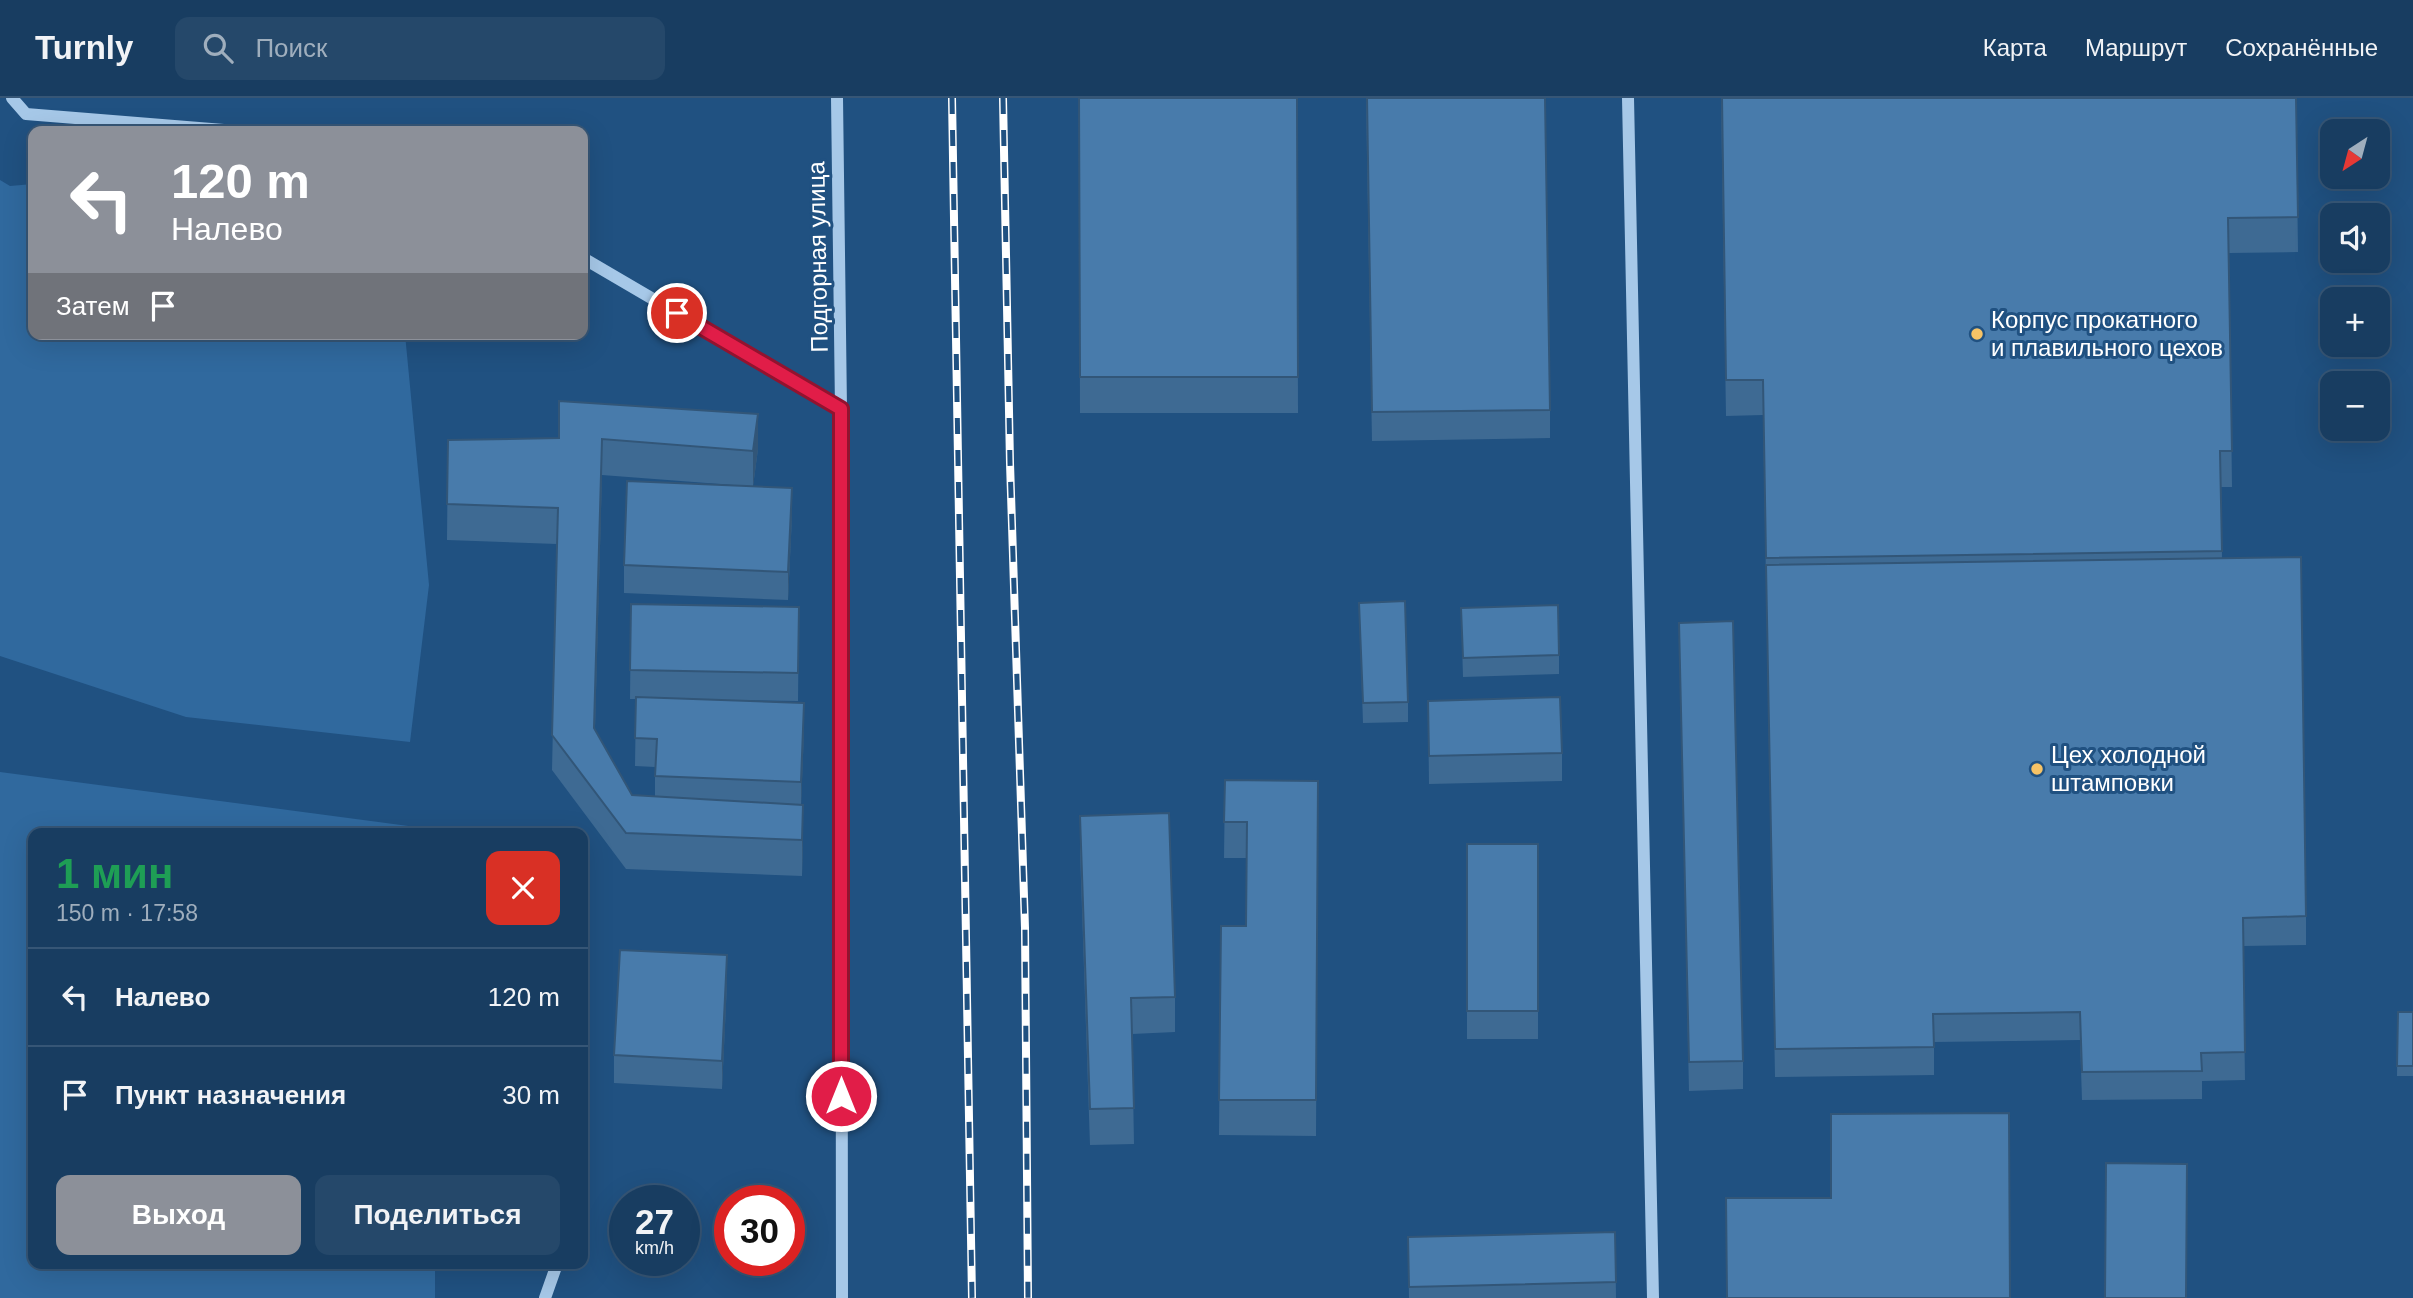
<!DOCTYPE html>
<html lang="ru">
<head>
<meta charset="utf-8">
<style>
	:root { --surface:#183d61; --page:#25486a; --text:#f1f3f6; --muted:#9faebd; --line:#365676; --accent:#8c9099 }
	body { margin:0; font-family:Helvetica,sans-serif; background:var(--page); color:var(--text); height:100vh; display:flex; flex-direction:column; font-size:26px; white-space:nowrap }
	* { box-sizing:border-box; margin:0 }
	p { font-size:23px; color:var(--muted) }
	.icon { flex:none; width:38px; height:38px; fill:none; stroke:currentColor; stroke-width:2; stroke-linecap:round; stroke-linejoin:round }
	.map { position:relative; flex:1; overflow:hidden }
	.panel { position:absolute; left:28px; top:730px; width:560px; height:441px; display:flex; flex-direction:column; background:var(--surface); border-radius:14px; box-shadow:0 7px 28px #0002,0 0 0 2px var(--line) }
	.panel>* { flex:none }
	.top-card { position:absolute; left:28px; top:28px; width:560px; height:214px; border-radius:14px; box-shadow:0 7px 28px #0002,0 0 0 2px var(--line); background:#8c9099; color:#fff; overflow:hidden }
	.needle { width:46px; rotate:216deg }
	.buttons { position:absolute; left:2320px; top:21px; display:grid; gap:14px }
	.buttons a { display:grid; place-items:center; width:70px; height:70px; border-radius:14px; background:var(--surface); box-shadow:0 7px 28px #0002,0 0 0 2px var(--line); font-size:35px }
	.speed { position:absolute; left:609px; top:1087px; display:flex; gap:14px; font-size:35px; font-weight:700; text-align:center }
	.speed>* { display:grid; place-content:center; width:91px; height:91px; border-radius:50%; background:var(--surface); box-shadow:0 7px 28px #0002,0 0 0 2px var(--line); line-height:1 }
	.speed small { font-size:18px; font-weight:400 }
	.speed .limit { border:10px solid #d22; background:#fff; color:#111 }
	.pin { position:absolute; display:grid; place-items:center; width:60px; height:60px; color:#fff; margin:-30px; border:4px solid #fff; border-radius:50%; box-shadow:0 2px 7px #0007 }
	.me { position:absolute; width:77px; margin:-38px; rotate:0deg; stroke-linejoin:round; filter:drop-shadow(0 0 5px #0008) }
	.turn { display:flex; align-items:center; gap:24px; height:147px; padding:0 28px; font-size:32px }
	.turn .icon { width:91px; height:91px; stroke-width:2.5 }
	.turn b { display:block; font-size:49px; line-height:60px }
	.then { display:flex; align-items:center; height:66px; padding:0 28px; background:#0003; gap:14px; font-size:26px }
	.round { display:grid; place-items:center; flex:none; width:74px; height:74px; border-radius:14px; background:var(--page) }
	.summary { display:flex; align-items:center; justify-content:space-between; height:119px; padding:0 28px }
	h1 { font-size:42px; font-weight:700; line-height:52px; color:#1e9e55 }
	.action { display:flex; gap:14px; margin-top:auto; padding:14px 28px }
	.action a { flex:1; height:80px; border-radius:14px; background:var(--accent); color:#fff; font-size:28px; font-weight:700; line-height:80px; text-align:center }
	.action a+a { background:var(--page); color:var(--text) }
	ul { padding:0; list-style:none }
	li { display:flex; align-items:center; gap:21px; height:98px; padding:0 28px; border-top:2px solid var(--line) }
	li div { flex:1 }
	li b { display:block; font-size:26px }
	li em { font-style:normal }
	header { display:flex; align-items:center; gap:42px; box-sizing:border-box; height:98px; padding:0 35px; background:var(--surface); border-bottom:2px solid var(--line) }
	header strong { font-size:33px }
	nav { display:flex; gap:38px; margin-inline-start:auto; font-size:24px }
	.search { width:490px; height:63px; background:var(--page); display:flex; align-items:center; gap:18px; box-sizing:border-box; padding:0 24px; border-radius:14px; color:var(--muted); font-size:26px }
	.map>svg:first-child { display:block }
	.green { fill:#30699e }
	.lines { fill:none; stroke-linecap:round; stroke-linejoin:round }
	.minor { stroke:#a6c8e8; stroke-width:12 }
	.rail-casing { stroke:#fff; stroke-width:8 }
	.rail { stroke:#205181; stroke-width:5; stroke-dasharray:16; stroke-linecap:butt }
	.wall { fill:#3e6a93 }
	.shaded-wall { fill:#325678 }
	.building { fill:#487bab; stroke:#325678; stroke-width:2 }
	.route-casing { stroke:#92132f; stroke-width:18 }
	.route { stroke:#e11d48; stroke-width:12 }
	.poi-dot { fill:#f6c366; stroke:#205181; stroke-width:2.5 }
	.labels { text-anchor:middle; stroke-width:6; stroke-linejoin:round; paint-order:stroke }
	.street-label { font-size:24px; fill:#fff; stroke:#205181 }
	.poi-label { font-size:24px; fill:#fff; stroke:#205181; text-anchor:start }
</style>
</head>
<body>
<header>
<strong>Turnly</strong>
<div class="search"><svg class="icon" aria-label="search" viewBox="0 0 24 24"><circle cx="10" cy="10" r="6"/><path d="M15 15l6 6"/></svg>Поиск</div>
<nav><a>Карта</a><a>Маршрут</a><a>Сохранённые</a></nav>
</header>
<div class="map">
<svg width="2413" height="1200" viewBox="0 0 2413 1200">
	<rect width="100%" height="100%" fill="#205181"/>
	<g class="green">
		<polygon points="0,82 10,88 33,86 33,236 405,236 429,487 410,644 186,619 0,558"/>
		<polygon points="0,674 431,731 431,735 33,735 33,1166 435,1166 435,1200 0,1200"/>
	</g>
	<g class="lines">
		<g class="minor">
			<polyline points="12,0 26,16 236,33"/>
			<polyline points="837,0 841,311 842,1200"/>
			<polyline points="1628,0 1653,1200"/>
			<polyline points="583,160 841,311"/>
			<polyline points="545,1200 557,1166"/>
		</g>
		<g class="rail-casing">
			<g id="rail">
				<polyline points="952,0 972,1200"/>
				<polyline points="1003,0 1010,365 1025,830 1028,1200"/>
			</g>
		</g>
		<use href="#rail" class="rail"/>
	</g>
	<g class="wall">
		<polygon points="1079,0 1297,0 1298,315 1080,315"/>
		<polygon points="1366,0 1550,312 1550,340 1372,343"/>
		<polygon points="1721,0 2296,0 2298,154 2229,155 2232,389 2221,389 2222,460 2306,818 2306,847 2243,848 2245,982 2202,983 2202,1001 2082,1002 2080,942 1934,944 1934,977 1775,979 1763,317 1726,318"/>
		<polygon points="559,303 758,351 753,388 792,418 788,502 624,495 624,467 746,388 602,377 595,631 632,697 655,698 655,669 635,668 636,601 630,601 631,506 799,509 798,603 725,602 804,633 801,707 803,742 802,778 626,771 552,672 557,446 447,442 448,342 559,340"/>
		<polygon points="1359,505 1408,604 1408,624 1363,625"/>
		<polygon points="1461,510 1559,557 1559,576 1463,579"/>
		<polygon points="1679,525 1743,963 1743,991 1689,993"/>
		<polygon points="1428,603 1562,655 1562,683 1429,686"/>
		<polygon points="1225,682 1318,683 1316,1038 1219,1037 1221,828 1246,828 1247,760 1224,760"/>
		<polygon points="1080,718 1175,899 1175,934 1132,936 1134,1046 1090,1047 1080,753"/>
		<rect x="1467" y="746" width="71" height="195"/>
		<polygon points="727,885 722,991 614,985 614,957"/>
		<polygon points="2398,914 2413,914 2413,978 2397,978"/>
		<polygon points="1615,1134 1616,1200 1409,1200 1408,1139"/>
	</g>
	<g class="shaded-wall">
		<polygon points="758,316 758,351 753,389 753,353"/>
		<polygon points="602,341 602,377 594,666 594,630"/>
		<polygon points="792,390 792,418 788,502 788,474"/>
		<polygon points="804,605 804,633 801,712 801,684"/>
		<polygon points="803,707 803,742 802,778 802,742"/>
		<polygon points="727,857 727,885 722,991 722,963"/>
	</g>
	<g class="building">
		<polygon points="1079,0 1297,0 1298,279 1080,279"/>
		<polygon points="1367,0 1545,0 1550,312 1372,314"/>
		<polygon points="1722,0 2296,0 2298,119 2228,120 2232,353 2220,353 2222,453 1766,460 1763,282 1726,282"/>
		<polygon points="559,303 758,316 753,353 602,341 594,630 632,697 803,707 802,742 626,735 552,637 558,410 447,406 448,342 559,340"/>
		<polygon points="627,383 792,390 788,474 624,467"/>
		<polygon points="2301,459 2306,818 2243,820 2245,954 2201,955 2202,973 2082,974 2080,914 1933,916 1934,949 1775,951 1766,467"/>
		<polygon points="1405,503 1408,604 1363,605 1359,505"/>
		<polygon points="631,506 799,509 798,575 630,572"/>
		<polygon points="1558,507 1559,557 1463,560 1461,510"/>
		<polygon points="1733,523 1743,963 1689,964 1679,525"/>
		<polygon points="636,599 804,605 801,684 655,678 657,641 635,640"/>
		<polygon points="1560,599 1562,655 1429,658 1428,603"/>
		<polygon points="1225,682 1318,683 1316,1002 1219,1002 1221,828 1246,828 1247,724 1224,724"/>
		<polygon points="1169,715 1175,899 1131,900 1134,1010 1090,1011 1080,718"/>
		<rect x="1467" y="746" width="71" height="167"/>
		<polygon points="620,852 727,857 722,963 614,957"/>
		<polygon points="2398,914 2413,914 2413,968 2397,968"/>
		<polygon points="2009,1015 2010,1200 1727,1200 1726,1100 1831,1100 1831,1016"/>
		<polygon points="2106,1065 2187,1066 2186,1200 2105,1200"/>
		<polygon points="1615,1134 1616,1184 1409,1189 1408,1139"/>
	</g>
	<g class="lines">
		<g class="route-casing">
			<polyline id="route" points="677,215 841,311 841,998"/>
		</g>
		<use href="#route" class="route"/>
	</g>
	<g class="poi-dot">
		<circle cx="1977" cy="236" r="7"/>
		<circle cx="2037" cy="671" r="7"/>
	</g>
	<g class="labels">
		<g class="street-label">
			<text transform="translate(818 159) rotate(-91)" y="8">Подгорная улица</text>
		</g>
		<g class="poi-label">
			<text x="1991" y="230">Корпус прокатного<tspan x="1991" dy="28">и плавильного цехов</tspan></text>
			<text x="2051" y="665">Цех холодной<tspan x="2051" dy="28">штамповки</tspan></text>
		</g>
	</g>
</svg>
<div class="buttons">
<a><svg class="needle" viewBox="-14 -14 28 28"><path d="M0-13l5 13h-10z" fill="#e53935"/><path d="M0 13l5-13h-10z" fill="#9faebd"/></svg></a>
<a><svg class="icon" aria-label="sound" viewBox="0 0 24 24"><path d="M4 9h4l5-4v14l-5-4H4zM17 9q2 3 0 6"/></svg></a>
<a>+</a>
<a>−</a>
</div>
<div class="speed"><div>27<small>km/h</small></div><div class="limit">30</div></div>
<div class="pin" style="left:677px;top:215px;background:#d93025"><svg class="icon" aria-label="arrive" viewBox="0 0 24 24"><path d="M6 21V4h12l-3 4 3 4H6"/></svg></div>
<svg class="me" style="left:841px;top:998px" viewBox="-20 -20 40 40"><circle r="17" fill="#e11d48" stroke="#fff" stroke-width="3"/><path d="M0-11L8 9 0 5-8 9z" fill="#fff"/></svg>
<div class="top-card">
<div class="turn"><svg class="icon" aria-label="left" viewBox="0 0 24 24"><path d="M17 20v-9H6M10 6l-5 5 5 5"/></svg><div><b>120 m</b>Налево</div></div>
<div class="then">Затем<svg class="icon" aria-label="arrive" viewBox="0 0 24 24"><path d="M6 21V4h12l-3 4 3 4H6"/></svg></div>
</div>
<section class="panel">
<div class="summary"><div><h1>1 мин</h1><p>150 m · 17:58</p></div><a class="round" style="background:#d93025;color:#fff"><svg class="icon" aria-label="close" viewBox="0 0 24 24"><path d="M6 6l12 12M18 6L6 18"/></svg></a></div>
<ul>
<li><svg class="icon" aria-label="left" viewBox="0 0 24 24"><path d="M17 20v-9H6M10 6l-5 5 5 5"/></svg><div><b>Налево</b></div><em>120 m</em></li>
<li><svg class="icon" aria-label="arrive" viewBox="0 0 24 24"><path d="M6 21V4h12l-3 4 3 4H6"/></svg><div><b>Пункт назначения</b></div><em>30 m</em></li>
</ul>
<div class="action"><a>Выход</a><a>Поделиться</a></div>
</section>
</div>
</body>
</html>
